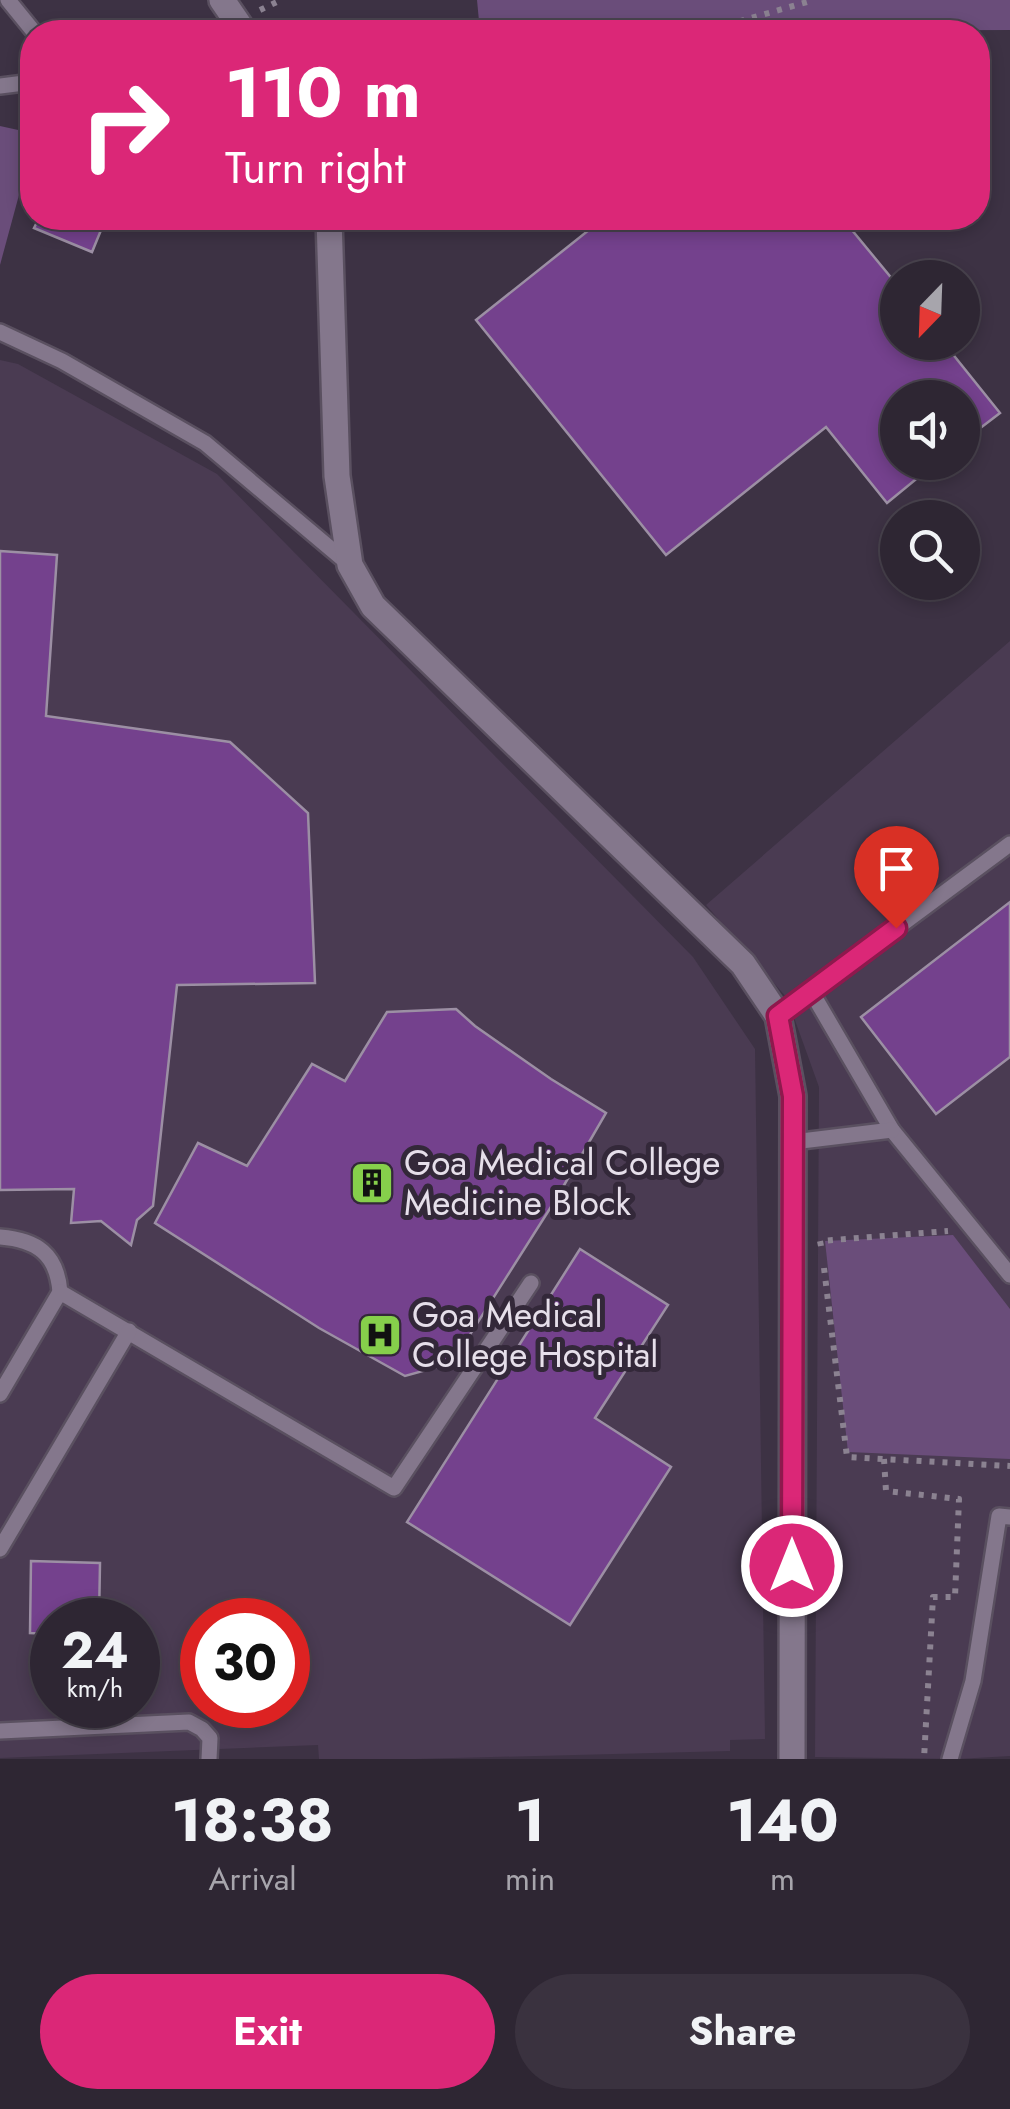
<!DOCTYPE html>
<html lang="en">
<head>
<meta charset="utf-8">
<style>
	:root { --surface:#2e2633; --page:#3a323f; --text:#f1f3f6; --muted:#a7a5ac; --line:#49434e; --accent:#db2777 }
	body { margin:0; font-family:Jost,sans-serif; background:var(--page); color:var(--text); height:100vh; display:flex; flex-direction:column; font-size:38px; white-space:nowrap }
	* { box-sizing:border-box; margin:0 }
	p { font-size:32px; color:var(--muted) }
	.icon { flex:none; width:55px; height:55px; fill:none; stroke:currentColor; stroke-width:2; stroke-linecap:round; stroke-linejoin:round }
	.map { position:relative; height:1759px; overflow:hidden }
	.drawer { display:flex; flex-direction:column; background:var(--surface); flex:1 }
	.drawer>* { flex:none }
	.top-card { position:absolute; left:20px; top:20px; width:970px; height:210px; border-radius:40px; box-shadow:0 5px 15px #0003,0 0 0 2px var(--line); background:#db2777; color:#fff; overflow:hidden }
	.needle { width:65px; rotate:203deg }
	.fabs { position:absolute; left:880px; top:260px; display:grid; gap:20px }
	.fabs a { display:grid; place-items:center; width:100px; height:100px; border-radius:50%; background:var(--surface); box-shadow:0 5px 15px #0003,0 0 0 2px var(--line); font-size:50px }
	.speed { position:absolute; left:30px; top:1598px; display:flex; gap:20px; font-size:50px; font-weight:700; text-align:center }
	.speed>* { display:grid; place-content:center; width:130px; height:130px; border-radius:50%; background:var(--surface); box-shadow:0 5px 15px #0003,0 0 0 2px var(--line); line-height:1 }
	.speed small { font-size:25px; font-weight:400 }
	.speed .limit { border:15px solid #d22; background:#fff; color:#111 }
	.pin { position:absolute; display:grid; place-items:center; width:85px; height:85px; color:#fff; margin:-102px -42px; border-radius:50% 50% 50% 0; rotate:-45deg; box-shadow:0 0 10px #0007 }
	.pin .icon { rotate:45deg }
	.me { position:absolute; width:110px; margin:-55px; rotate:0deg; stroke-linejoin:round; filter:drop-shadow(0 0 8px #0008) }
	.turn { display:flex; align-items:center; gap:35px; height:210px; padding:0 40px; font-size:45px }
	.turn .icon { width:130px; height:130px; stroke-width:2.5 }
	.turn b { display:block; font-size:70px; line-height:85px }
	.eta { display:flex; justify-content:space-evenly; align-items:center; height:170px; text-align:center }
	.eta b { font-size:60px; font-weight:700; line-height:70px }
	.primary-button { display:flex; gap:20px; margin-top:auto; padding:20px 40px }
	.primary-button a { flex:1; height:115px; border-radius:60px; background:var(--accent); color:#fff; font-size:40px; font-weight:700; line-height:115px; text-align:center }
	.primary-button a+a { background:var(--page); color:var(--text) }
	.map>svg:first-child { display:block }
	.built { fill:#4a3b52; fill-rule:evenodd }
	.green { fill:#6a4d7a }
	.building { fill:#74418d; stroke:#9c8fa4; stroke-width:2.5 }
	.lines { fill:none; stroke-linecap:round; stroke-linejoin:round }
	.service-casing { stroke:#5a5060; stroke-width:20 }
	.minor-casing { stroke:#5a5060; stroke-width:30 }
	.path { stroke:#8b8291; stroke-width:6; stroke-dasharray:5 8; stroke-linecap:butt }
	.service { stroke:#84778c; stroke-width:15 }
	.minor { stroke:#84778c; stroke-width:25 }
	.route-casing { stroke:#8e194d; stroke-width:25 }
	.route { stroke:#db2777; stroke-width:18 }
	.labels { text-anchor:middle; stroke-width:10; stroke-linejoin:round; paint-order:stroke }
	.poi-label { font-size:35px; fill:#e6dfea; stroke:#332839; text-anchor:start }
</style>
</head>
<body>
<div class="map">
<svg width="1010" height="1759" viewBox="0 0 1010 1759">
	<rect width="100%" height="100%" fill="#3d3244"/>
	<g class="built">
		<path d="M0 360 18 364 217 474 693 957 755 1049 765 1739 730 1740V1751L416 1759H319L318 1745 0 1758ZM52 1620H138V1705H52ZM202 1620H288V1705H202Z"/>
		<polygon points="1010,641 1010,1756 958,1759 815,1757 819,1087 787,998 706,905"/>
	</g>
	<g class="green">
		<polygon points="477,0 1010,0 1010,30 480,32"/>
		<polygon points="0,126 32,133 32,147 0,265"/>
		<polygon points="953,1235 1010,1309 1010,1459 848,1452 825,1241"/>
	</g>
	<g class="building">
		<polygon points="39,218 106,218 92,252 34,228"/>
		<polygon points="604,218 842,218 898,286 898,342 943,342 1000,413 962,442 962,398 898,398 898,462 937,462 887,503 826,427 666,555 476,320"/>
		<polygon points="0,551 57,555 46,716 230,742 308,813 315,983 177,985 153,1206 137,1220 131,1245 101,1221 71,1223 74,1189 0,1190"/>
		<polygon points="1010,902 1010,1057 936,1114 861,1017"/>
		<polygon points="456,1009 475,1026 551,1079 606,1113 556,1199 452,1363 405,1376 319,1328 155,1223 198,1143 247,1166 312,1064 345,1081 387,1012"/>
		<polygon points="580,1249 668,1305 595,1418 671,1467 570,1625 407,1522"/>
		<polygon points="31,1561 100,1563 99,1620 52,1620 52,1634 30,1633"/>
	</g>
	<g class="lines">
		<g class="service-casing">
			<g id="service">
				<polyline points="8,0 34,32"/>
				<polyline points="0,86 32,82"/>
				<polyline points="0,332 62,361 205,443 350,565"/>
				<polyline points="811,991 892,1130 1010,1275"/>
				<polyline points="778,1016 1010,844"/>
				<polyline points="793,1142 892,1130"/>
				<path d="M0 1237C37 1240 57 1254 60 1292"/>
				<polyline points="0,1394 60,1292 394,1488 531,1283"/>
				<polyline points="0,1549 129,1331"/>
				<polyline points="0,1731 189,1722 202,1729 210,1738 209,1759"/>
				<polyline points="950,1759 973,1681 999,1516 1010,1517"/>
			</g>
		</g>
		<g class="minor-casing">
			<g id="minor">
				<polyline points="222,0 244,32"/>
				<polyline points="329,218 337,476 350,565 373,606 743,964 778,1016 793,1096 792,1759"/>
			</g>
		</g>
		<g class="path">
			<polyline points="260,10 281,0"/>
			<polyline points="702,32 814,0"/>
			<polyline points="821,1246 820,1241 948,1231"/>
			<polyline points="824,1268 847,1457 1010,1466"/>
			<polyline points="884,1459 886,1491 959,1499 955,1597 933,1597 924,1759"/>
		</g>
		<use href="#service" class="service"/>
		<use href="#minor" class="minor"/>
	</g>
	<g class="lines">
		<g class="route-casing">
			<polyline id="route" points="792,1566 793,1096 778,1016 896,928"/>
		</g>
		<use href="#route" class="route"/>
	</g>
	<defs>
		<g id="building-square" transform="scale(2.25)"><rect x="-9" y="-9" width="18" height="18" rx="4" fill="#86cf4b" stroke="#332839"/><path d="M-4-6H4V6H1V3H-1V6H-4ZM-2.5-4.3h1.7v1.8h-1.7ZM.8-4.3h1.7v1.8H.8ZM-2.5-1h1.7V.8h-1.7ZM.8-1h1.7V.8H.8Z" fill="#111"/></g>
		<g id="hospital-square" transform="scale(2.25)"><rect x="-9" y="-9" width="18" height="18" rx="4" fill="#86cf4b" stroke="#332839"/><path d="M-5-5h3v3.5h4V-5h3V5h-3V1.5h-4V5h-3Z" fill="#111"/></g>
	</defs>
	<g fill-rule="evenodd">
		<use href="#building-square" x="372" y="1183"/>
		<use href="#hospital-square" x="380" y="1335"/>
	</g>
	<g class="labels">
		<g class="poi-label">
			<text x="404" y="1175">Goa Medical College<tspan x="404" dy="40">Medicine Block</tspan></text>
			<text x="412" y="1327">Goa Medical<tspan x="412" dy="40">College Hospital</tspan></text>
		</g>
	</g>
</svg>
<div class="fabs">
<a><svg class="needle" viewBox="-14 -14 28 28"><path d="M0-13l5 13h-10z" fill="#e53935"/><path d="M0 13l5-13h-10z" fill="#a7a5ac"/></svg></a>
<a><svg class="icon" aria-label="sound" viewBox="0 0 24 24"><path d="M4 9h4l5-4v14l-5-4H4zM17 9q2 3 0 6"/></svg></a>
<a><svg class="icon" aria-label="search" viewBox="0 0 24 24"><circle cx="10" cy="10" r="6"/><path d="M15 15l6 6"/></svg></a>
</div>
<div class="speed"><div>24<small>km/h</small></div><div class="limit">30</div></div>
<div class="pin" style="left:896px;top:928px;background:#d93025"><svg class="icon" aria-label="arrive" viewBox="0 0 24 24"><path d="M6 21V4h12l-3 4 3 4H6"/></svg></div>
<svg class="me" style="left:792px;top:1566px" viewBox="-20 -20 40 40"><circle r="17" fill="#db2777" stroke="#fff" stroke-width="3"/><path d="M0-11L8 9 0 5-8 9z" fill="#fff"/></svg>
<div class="top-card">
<div class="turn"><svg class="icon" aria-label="right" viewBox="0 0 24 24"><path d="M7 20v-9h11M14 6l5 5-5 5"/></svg><div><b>110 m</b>Turn right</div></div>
</div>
</div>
<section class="drawer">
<div class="eta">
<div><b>18:38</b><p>Arrival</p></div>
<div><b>1</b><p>min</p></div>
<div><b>140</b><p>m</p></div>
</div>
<div class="primary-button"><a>Exit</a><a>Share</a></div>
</section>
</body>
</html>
